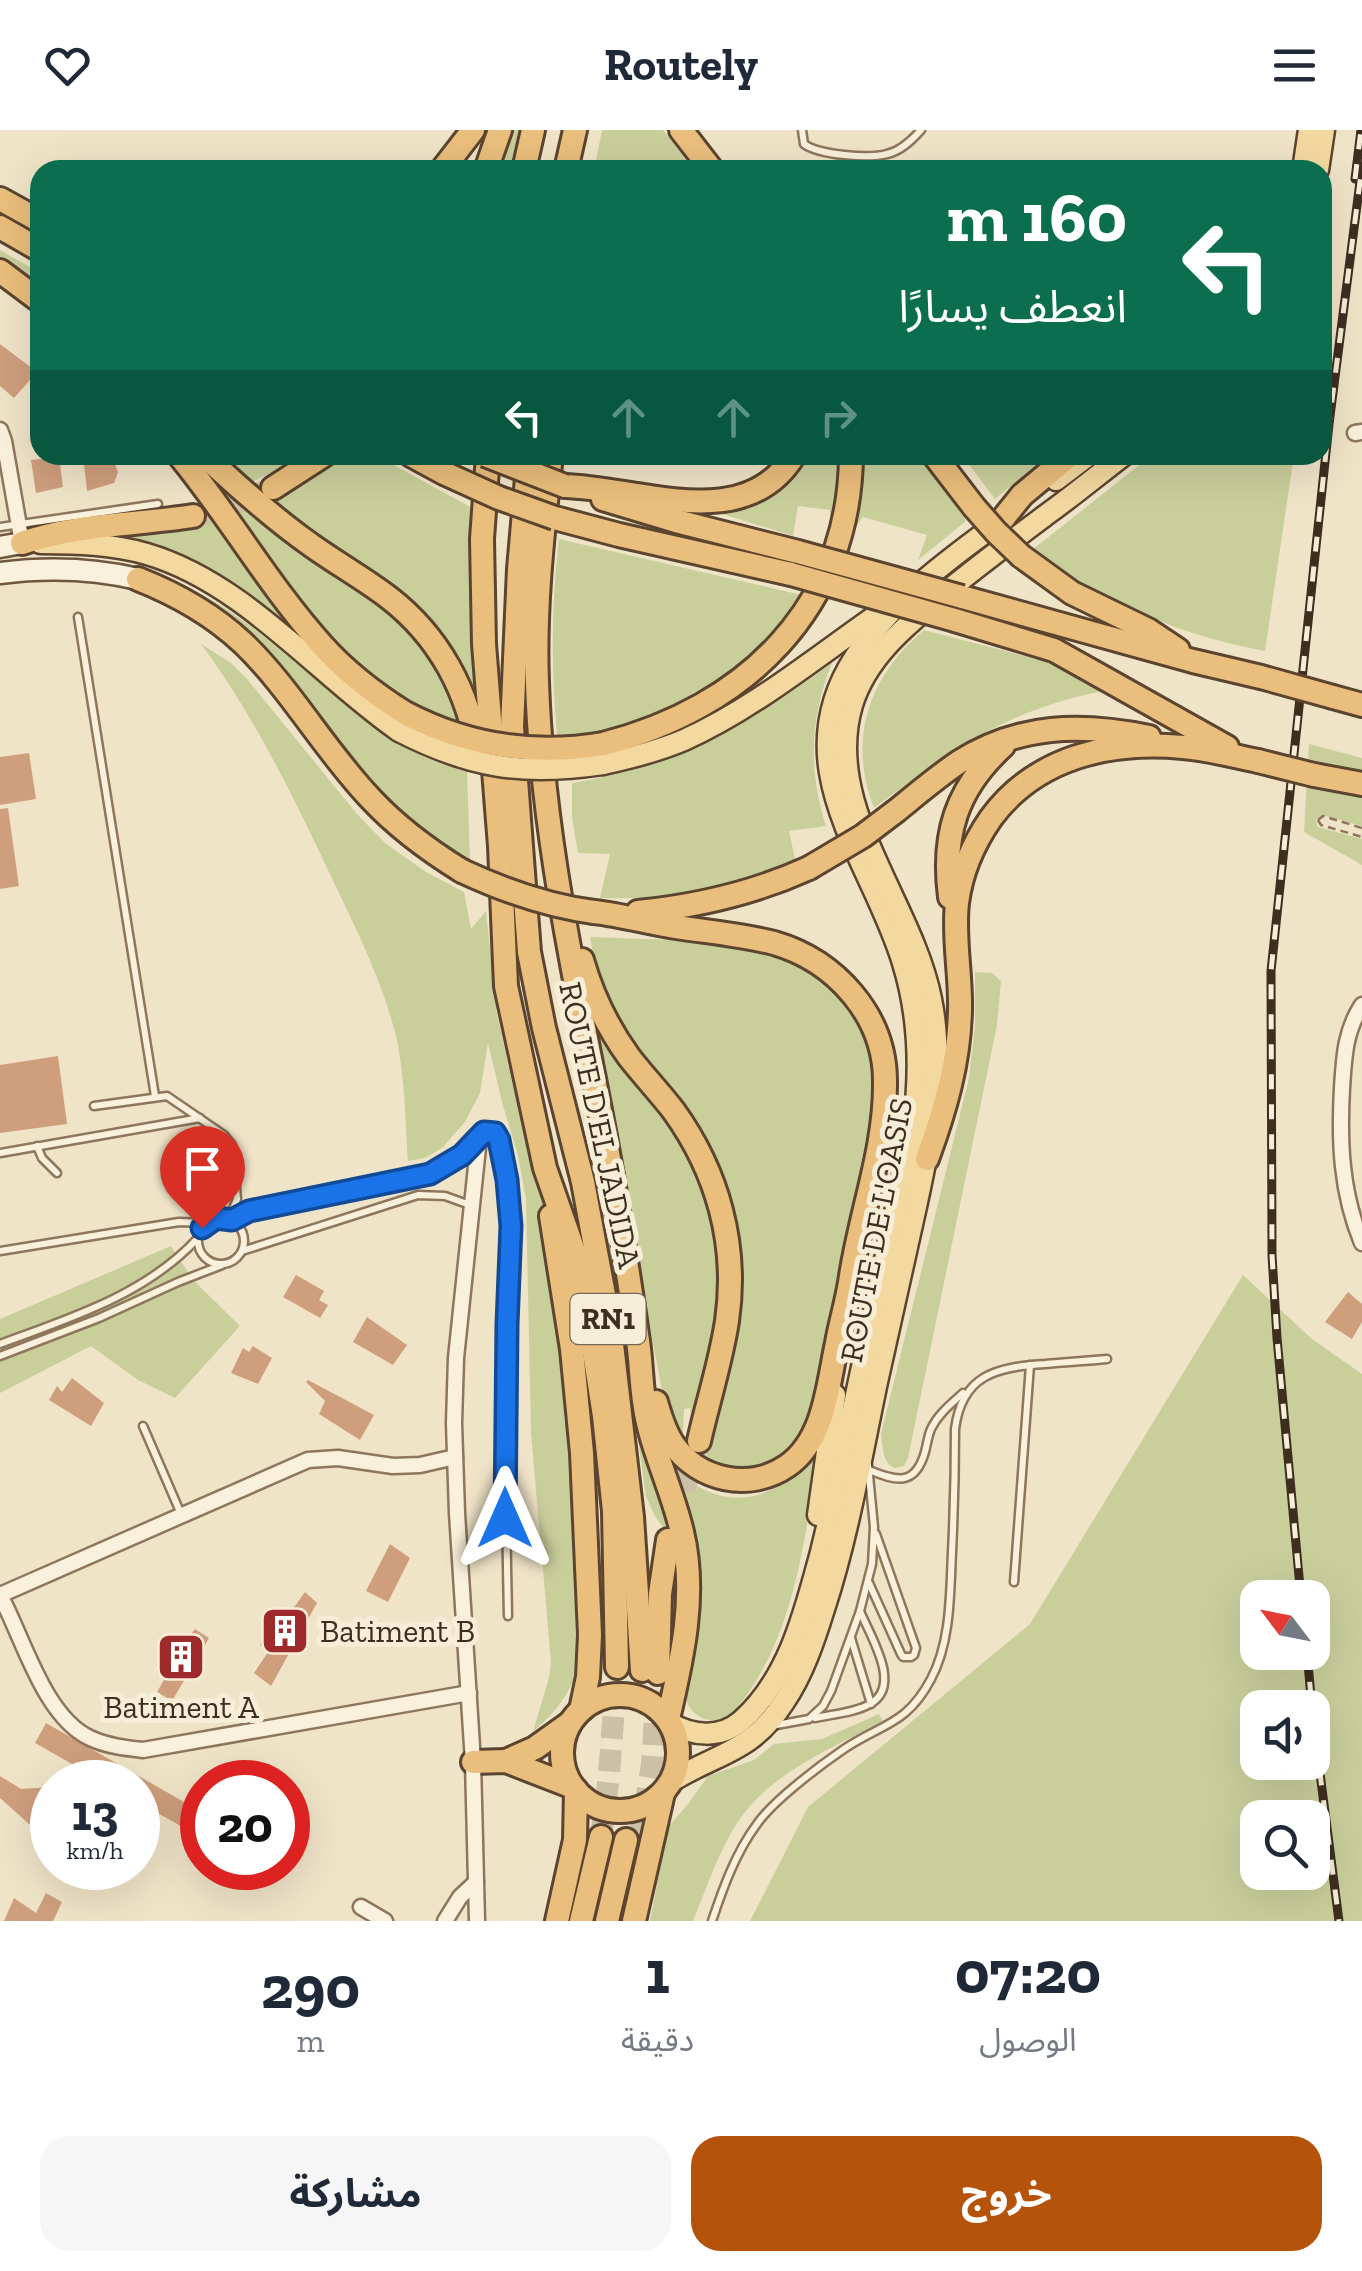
<!DOCTYPE html>
<html lang="ar">
<head>
<meta charset="utf-8">
<style>
	:root { --surface:#fff; --page:#f6f6f7; --text:#1f2937; --muted:#747a83; --accent:#b45309 }
	body { margin:0; font-family:"Zilla Slab","Noto Sans Arabic",serif; background:var(--page); color:var(--text); direction:rtl; height:100vh; display:flex; flex-direction:column; font-size:38px; white-space:nowrap }
	* { box-sizing:border-box; margin:0 }
	p { font-size:32px; color:var(--muted) }
	.icon { flex:none; width:55px; height:55px; fill:none; stroke:currentColor; stroke-width:2; stroke-linecap:round; stroke-linejoin:round }
	.map { position:relative; height:1791px; overflow:hidden; direction:ltr }
	.drawer { display:flex; flex-direction:column; background:var(--surface); flex:1 }
	.drawer>* { flex:none }
	.guide { position:absolute; left:30px; top:30px; width:1302px; height:305px; border-radius:30px; box-shadow:0 10px 40px #0002; direction:rtl; background:#0b6e4f; color:#fff; overflow:hidden }
	.needle { width:65px; rotate:302deg }
	.tools { position:absolute; left:1240px; top:1450px; display:grid; gap:20px }
	.tools a { display:grid; place-items:center; width:90px; height:90px; border-radius:20px; background:var(--surface); box-shadow:0 10px 40px #0002; font-size:50px }
	.speed { position:absolute; left:30px; top:1630px; display:flex; gap:20px; font-size:50px; font-weight:700; text-align:center }
	.speed>* { display:grid; place-content:center; width:130px; height:130px; border-radius:50%; background:var(--surface); box-shadow:0 10px 40px #0002; line-height:1 }
	.speed small { font-size:25px; font-weight:400 }
	.speed .limit { border:15px solid #d22; background:#fff; color:#111 }
	.pin { position:absolute; display:grid; place-items:center; width:85px; height:85px; color:#fff; margin:-102px -42px; border-radius:50% 50% 50% 0; rotate:-45deg; box-shadow:0 0 10px #0007 }
	.pin .icon { rotate:45deg }
	.me { position:absolute; width:110px; margin:-55px; rotate:0deg; stroke-linejoin:round; filter:drop-shadow(0 0 8px #0008) }
	.turn { display:flex; align-items:center; gap:35px; height:210px; padding:0 40px; font-size:45px }
	.turn .icon { width:130px; height:130px; stroke-width:2.5 }
	.turn b { display:block; font-size:70px; line-height:85px }
	.lanes { display:flex; align-items:center; height:95px; padding:0 40px; background:#0003; justify-content:center; gap:50px; direction:ltr }
	.lanes .off { opacity:.35 }
	.eta { display:flex; justify-content:space-evenly; align-items:center; height:170px; text-align:center }
	.eta b { font-size:60px; font-weight:700; line-height:70px }
	.button { display:flex; gap:20px; margin-top:auto; padding:20px 40px }
	.button a { flex:1; height:115px; border-radius:30px; background:var(--accent); color:#fff; font-size:40px; font-weight:700; line-height:115px; text-align:center }
	.button a+a { background:var(--page); color:var(--text) }
	header { display:flex; justify-content:space-between; align-items:center; height:130px; padding:0 40px; background:var(--surface); font-size:45px; font-weight:700 }
	.map>svg:first-child { display:block }
	.green { fill:#c9cf9b; fill-rule:evenodd }
	.building { fill:#cf9f7d }
	.lines { fill:none; stroke-linecap:round; stroke-linejoin:round }
	.trunk-tunnel { stroke:#ccc0a6; stroke-width:22; stroke-dasharray:22 11; stroke-linecap:butt }
	.service-casing { stroke:#8d765c; stroke-width:11 }
	.minor-casing { stroke:#8d765c; stroke-width:19 }
	.secondary-casing { stroke:#6f573f; stroke-width:25 }
	.primary-casing { stroke:#5b4430; stroke-width:25 }
	.trunk-casing { stroke:#5b4430; stroke-width:28 }
	.path { stroke:#8d765c; stroke-width:2.5; stroke-dasharray:8 5; stroke-linecap:butt }
	.service { stroke:#faf1dc; stroke-width:6 }
	.minor { stroke:#faf1dc; stroke-width:14 }
	.secondary { stroke:#faf1dc; stroke-width:20 }
	.primary { stroke:#f3d9a0; stroke-width:20 }
	.trunk { stroke:#eabe7c; stroke-width:22 }
	.rail-casing { stroke:#3d2e20; stroke-width:9 }
	.rail { stroke:#f7eed8; stroke-width:5; stroke-dasharray:15; stroke-linecap:butt }
	.primary-bridge-casing { stroke:#5b4430; stroke-width:25; stroke-linecap:butt }
	.trunk-bridge-casing { stroke:#5b4430; stroke-width:28; stroke-linecap:butt }
	.primary-bridge { stroke:#f3d9a0; stroke-width:20 }
	.trunk-bridge { stroke:#eabe7c; stroke-width:22 }
	.route-casing { stroke:#114b97; stroke-width:25 }
	.route { stroke:#1a73e8; stroke-width:18 }
	.labels { text-anchor:middle; stroke-width:10; stroke-linejoin:round; paint-order:stroke }
	.shield { fill:#f7eed8; stroke:#756857; stroke-width:2.5 }
	.shield-label { font-size:30px; font-weight:bold; fill:#3d2e20 }
	.street-label { font-size:32px; fill:#3d2e20; stroke:#f7eed8 }
	.poi-label { font-size:32px; fill:#3d2e20; stroke:#f7eed8; text-anchor:start }
</style>
</head>
<body>
<header><svg class="icon" aria-label="menu" viewBox="0 0 24 24"><path d="M4 6h16M4 12h16M4 18h16"/></svg>Routely<svg class="icon" aria-label="heart" viewBox="0 0 24 24"><path d="M12 20l-8-8c-3-5 5-10 8-4 3-6 11-1 8 4z"/></svg></header>
<div class="map">
<svg width="1362" height="1791" viewBox="0 0 1362 1791">
	<rect width="100%" height="100%" fill="#f0e4c8"/>
	<g class="green">
		<polygon points="514,0 524,0 515,40 499,40"/>
		<polygon points="602,0 663,0 694,40 594,40"/>
		<polygon points="0,120 40,143 40,156 0,127"/>
		<polygon points="218,325 305,325 248,354"/>
		<polygon points="338,325 375,325 474,379 473,566 464,545 263,374"/>
		<path d="M807 325H844L832 407 830 380 798 376 793 406 716 382C756 376 787 362 807 325Z"/>
		<polygon points="860,325 922,325 966,391 918,430 927,405 863,387 847,409"/>
		<polygon points="962,325 1048,325 995,369"/>
		<path d="M1152 325H1294L1265 521C1178 505 1103 472 1032 420Z"/>
		<polygon points="198,337 352,450 415,505 434,532 448,560 457,592 420,579 403,571 334,517"/>
		<path d="M212 390 307 513C264 476 221 437 165 420 138 412 108 410 80 405Z"/>
		<path d="M559 409 806 466 759 524 699 569 620 600 557 605C551 539 551 475 559 409Z"/>
		<path d="M131 437C176 450 211 466 249 495 280 518 310 543 340 568 379 598 417 634 467 639L470 731 440 714 401 686 168 452Z"/>
		<path d="M924 500 1040 530 1073 543 1104 561C1005 580 953 620 874 678 847 609 869 546 924 500Z"/>
		<path d="M201 514 231 533 247 549 357 684 385 713 426 742 464 762 471 799 486 781 497 884 512 952 541 1061 547 1096 559 1197 572 1365 577 1540C571 1563 552 1587 533 1601L549 1548 551 1532 531 1303 526 1069 518 1026 502 972 488 913 480 963 465 992 442 1018 425 1028 408 1031C405 989 405 935 393 895 378 841 352 791 328 740 292 664 252 582 201 514Z"/>
		<path d="M832 533C810 587 808 640 826 696L789 701 795 729C732 758 669 770 600 768L610 724 578 723 572 688V653C677 636 747 595 832 533Z"/>
		<polygon points="1309,614 1362,628 1362,696 1322,685 1316,690 1318,697 1362,709 1362,735 1304,702"/>
		<path d="M590 807 728 812C817 825 879 880 873 974L812 1274 798 1310 786 1327 748 1344 709 1333 706 1323C715 1257 746 1185 740 1119 735 1063 709 1010 676 965 662 947 644 931 631 913 608 880 596 846 590 807Z"/>
		<path d="M975 842 992 843 1001 851 997 895 908 1328 904 1336 895 1338C882 1333 883 1317 881 1304L969 948 975 896Z"/>
		<polygon points="594,895 645,957 693,1028 720,1110 718,1182 692,1300 690,1278 684,1279 683,1308 665,1273 662,1261"/>
		<polygon points="171,1116 193,1150 240,1196 175,1268 138,1250 91,1216 0,1263 0,1189"/>
		<path d="M1243 1145 1312 1209 1362 1244V1791H750L808 1677 1030 1494ZM1258 1468H1312V1522H1258ZM1258 1578H1312V1632H1258ZM1258 1688H1312V1742H1258Z"/>
		<polygon points="637,1279 670,1383 682,1450 667,1547 670,1407 655,1386 646,1367 634,1280"/>
		<path d="M816 1319 819 1321C805 1402 798 1485 753 1556 743 1570 734 1588 714 1590 701 1591 690 1582 686 1570 680 1554 697 1500 699 1479 703 1430 690 1383 672 1337 724 1386 776 1374 816 1319Z"/>
		<path d="M879 1584 883 1591C827 1621 761 1646 730 1705 715 1732 705 1762 693 1791H650L668 1697 688 1674 708 1646 754 1630 774 1614 822 1609Z"/>
	</g>
	<g class="building">
		<polygon points="0,214 37,242 14,268 0,256"/>
		<polygon points="83,325 111,325 118,342 114,353 87,361"/>
		<polygon points="59,327 63,357 36,363 31,330"/>
		<polygon points="29,623 36,669 0,675 0,627"/>
		<polygon points="8,678 19,756 0,759 0,679"/>
		<polygon points="58,926 67,994 0,1003 0,935"/>
		<polygon points="296,1145 324,1161 319,1170 328,1175 320,1188 283,1167"/>
		<polygon points="1348,1162 1362,1174 1362,1192 1352,1209 1325,1192"/>
		<polygon points="367,1187 407,1215 393,1235 353,1212"/>
		<polygon points="253,1216 272,1228 258,1254 231,1243 243,1218 249,1222"/>
		<polygon points="72,1248 104,1273 91,1296 49,1270 57,1256 62,1262"/>
		<polygon points="308,1250 374,1285 360,1310 319,1284 325,1271 306,1252"/>
		<polygon points="390,1414 410,1428 388,1472 366,1461"/>
		<polygon points="305,1462 317,1473 271,1556 254,1543 268,1522 260,1515 277,1483 287,1487"/>
		<polygon points="195,1499 209,1508 172,1571 157,1562 165,1548 157,1542 175,1504 185,1511"/>
		<polygon points="46,1593 198,1680 188,1700 138,1672 138,1652 104,1652 35,1613"/>
		<polygon points="0,1646 21,1659 52,1657 49,1665 52,1680 43,1692 29,1694 0,1668"/>
		<polygon points="46,1763 62,1772 53,1791 4,1791 14,1768 36,1783"/>
	</g>
	<g class="lines">
		<g class="trunk-tunnel">
			<polyline points="193,386 220,379 265,361"/>
			<polyline points="674,1392 697,1318"/>
			<polyline points="601,1707 609,1645 617,1537"/>
			<polyline points="639,1713 652,1634 658,1543"/>
		</g>
		<g class="service-casing">
			<g id="service">
				<path d="M802 0 804 14C819 25 869 29 887 24 901 21 912 10 921 0"/>
				<polyline points="0,397 158,374"/>
				<polyline points="78,487 155,966"/>
				<polyline points="94,976 167,966 224,1005 232,1015 237,1069 229,1088"/>
				<polyline points="37,1016 42,1028 57,1043"/>
				<polyline points="0,1023 200,988"/>
				<circle cx="221" cy="1111" r="23"/>
				<path d="M232 1090 249 1081 429 1043 462 1025 484 1002 491 1001 497 1006C517 1080 508 1143 506 1219 505 1308 506 1397 508 1486"/>
				<polyline points="0,1121 179,1092 206,1093"/>
				<polyline points="242,1121 418,1065 445,1066 470,1075"/>
				<path d="M0 1214C70 1188 145 1165 197 1109"/>
				<polyline points="0,1226 99,1188 178,1152 222,1135"/>
				<polyline points="143,1296 181,1384"/>
				<path d="M869 1340C896 1351 915 1357 925 1322 927 1314 928 1306 931 1299 938 1284 951 1274 963 1263"/>
				<polyline points="1014,1452 1030,1235"/>
				<polyline points="869,1453 901,1524 903,1527 911,1527 914,1525 916,1518 876,1404"/>
				<polyline points="851,1508 871,1574"/>
				<path d="M815 1588C832 1584 854 1583 870 1574 903 1556 870 1506 860 1481"/>
				<polyline points="771,1596 809,1589 823,1576 831,1561 860,1481 872,1434 874,1397 868,1335"/>
				<path d="M712 1791C723 1758 736 1722 757 1694 773 1671 819 1636 844 1619 881 1594 907 1595 931 1549 951 1512 950 1463 952 1422 954 1381 955 1340 955 1299 962 1245 996 1237 1045 1234 1066 1232 1086 1231 1107 1229"/>
			</g>
		</g>
		<g class="minor-casing">
			<g id="minor">
				<polyline points="0,300 4,311 22,413"/>
				<polyline points="1355,303 1362,302"/>
				<path d="M1362 875C1345 901 1344 927 1342 958 1339 1012 1341 1062 1362 1113"/>
				<path d="M455 1327 420 1335 393 1336 338 1328 308 1330 0 1465C23 1507 44 1587 90 1608 107 1616 125 1618 143 1620L469 1563"/>
				<polyline points="361,1777 385,1791"/>
				<polyline points="445,1791 460,1767 476,1752"/>
				<polyline points="477,1791 473,1632 457,1383 454,1293 456,1228 479,1008"/>
			</g>
		</g>
		<g class="secondary-casing">
			<g id="secondary">
				<polyline points="0,417 22,413"/>
				<path d="M0 443C47 437 91 438 138 449"/>
			</g>
		</g>
		<g class="primary-casing">
			<g id="primary">
				<polyline points="1303,40 1309,0"/>
				<polyline points="1318,40 1324,0"/>
				<polyline points="1056,350 1089,325"/>
				<path d="M40 413C76 413 113 414 147 424 245 453 317 544 399 601"/>
				<path d="M603 634C631 628 658 621 684 610 754 579 821 523 884 480"/>
				<polyline points="818,1385 835,1265"/>
				<path d="M670 1593C692 1606 720 1609 741 1591 789 1549 805 1481 821 1422 835 1365 847 1308 859 1251 877 1167 895 1083 913 999 921 942 920 888 903 833 872 730 783 637 855 527 893 469 950 428 1005 388"/>
				<path d="M672 1651C719 1622 751 1623 784 1572 803 1544 814 1511 824 1479 848 1406 861 1328 877 1252 888 1204 898 1156 909 1108 926 1032 947 948 931 869 912 772 822 677 852 575 867 526 908 494 945 463 979 435 1014 409 1050 382 1075 364 1099 344 1124 325"/>
			</g>
		</g>
		<g class="trunk-casing">
			<g id="trunk">
				<polyline points="681,0 712,40"/>
				<polyline points="442,40 473,0"/>
				<polyline points="486,40 500,0"/>
				<polyline points="524,40 533,0"/>
				<polyline points="566,40 575,0"/>
				<polyline points="0,69 40,91"/>
				<polyline points="0,97 40,120"/>
				<polyline points="0,141 40,171"/>
				<path d="M179 325C229 386 269 456 322 515 346 542 375 564 405 583"/>
				<path d="M204 325C238 357 273 388 311 415 336 433 363 448 388 467 439 506 469 562 478 625"/>
				<polyline points="411,325 444,343"/>
				<polyline points="488,325 482,409 484,514 500,716 506,856 545,1038 575,1124 590,1196 604,1286 614,1381 617,1537"/>
				<polyline points="529,325 519,439 512,597 529,822 544,898 583,1052 610,1197 632,1387 642,1540"/>
				<path d="M551 325C543 400 534 476 537 552 542 704 576 852 604 1001 617 1071 628 1141 638 1211 641 1231 641 1251 644 1271 650 1317 672 1358 682 1402 697 1464 682 1529 668 1589"/>
				<polyline points="934,325 974,377"/>
				<path d="M565 356C640 358 745 405 794 325"/>
				<polyline points="273,358 324,325"/>
				<polyline points="603,369 676,391 798,422"/>
				<polyline points="555,388 619,405 791,444"/>
				<polyline points="1001,391 1022,365 1070,325"/>
				<path d="M22 413C77 394 136 395 193 386"/>
				<polyline points="1021,426 1072,463 1148,500 1178,520"/>
				<path d="M138 449C176 464 213 485 243 513 290 558 325 621 371 669 398 698 428 720 462 741"/>
				<polyline points="962,467 1193,531 1261,547"/>
				<polyline points="955,490 1054,520 1227,617"/>
				<polyline points="1333,567 1362,575"/>
				<path d="M603 614C745 578 850 478 851 325"/>
				<polyline points="1314,645 1362,654"/>
				<path d="M896 681C917 664 937 647 959 632 1019 594 1081 593 1149 607"/>
				<path d="M950 767C942 705 956 659 1003 616"/>
				<path d="M594 782C622 785 649 793 676 797 709 802 743 805 774 813 836 831 885 886 885 951 886 1017 861 1081 851 1146 848 1169 841 1190 837 1213 828 1254 825 1310 787 1336 749 1362 698 1350 673 1314 665 1302 660 1286 656 1272"/>
				<path d="M638 782C699 776 754 763 809 738"/>
				<path d="M582 830C592 865 608 898 629 927 643 945 659 962 673 980 718 1042 738 1115 727 1191 721 1231 708 1271 699 1311"/>
				<path d="M927 1029C945 980 959 932 960 880 961 844 953 808 957 773 961 742 973 714 991 688 1036 627 1110 610 1183 617 1208 619 1233 626 1258 631"/>
				<polyline points="551,1086 572,1219 582,1323 590,1505 588,1547 581,1580"/>
				<polyline points="658,1543 660,1464 668,1410"/>
				<circle cx="620" cy="1623" r="58"/>
				<polyline points="506,1631 535,1618 570,1593"/>
				<polyline points="473,1632 506,1631 573,1657"/>
				<polyline points="557,1791 575,1710 576,1660"/>
				<polyline points="581,1791 601,1707"/>
				<polyline points="607,1791 626,1710"/>
				<polyline points="634,1791 663,1663"/>
			</g>
		</g>
		<g class="path">
			<polyline points="1318,690 1321,695 1362,707"/>
			<polyline points="1318,690 1323,686 1362,698"/>
		</g>
		<use href="#service" class="service"/>
		<use href="#minor" class="minor"/>
		<use href="#secondary" class="secondary"/>
		<use href="#primary" class="primary"/>
		<use href="#trunk" class="trunk"/>
		<g class="rail-casing">
			<g id="rail">
				<polyline points="1355,49 1361,0"/>
				<polyline points="1301,1468 1277,1208 1272,1125 1271,841 1329,294 1362,36"/>
				<polyline points="1307,1522 1312,1578"/>
				<polyline points="1312,1581 1339,1791"/>
			</g>
		</g>
		<use href="#rail" class="rail"/>
		<g class="primary-bridge-casing">
			<path id="primary-bridge" d="M399 601C471 638 523 646 603 634"/>
		</g>
		<g class="trunk-bridge-casing">
			<g id="trunk-bridge">
				<polyline points="485,325 565,356"/>
				<polyline points="444,343 499,368 555,388"/>
				<polyline points="974,377 996,402 1021,426"/>
				<polyline points="798,422 962,467"/>
				<polyline points="791,444 955,490"/>
				<polyline points="1261,547 1333,567"/>
				<path d="M405 583C468 616 533 626 603 614"/>
				<polyline points="1258,631 1314,645"/>
				<polyline points="809,738 863,706 896,681"/>
				<path d="M462 741C505 761 547 776 594 782"/>
			</g>
		</g>
		<use href="#primary-bridge" class="primary-bridge"/>
		<use href="#trunk-bridge" class="trunk-bridge"/>
	</g>
	<g class="lines">
		<g class="route-casing">
			<polyline id="route" points="202,1098 216,1088 232,1090 249,1081 430,1044 462,1025 484,1002 495,1003 499,1010 507,1050 511,1096 507,1194 505,1388"/>
		</g>
		<use href="#route" class="route"/>
	</g>
	<defs>
		<g id="building-square" transform="scale(2.5)"><rect x="-9" y="-9" width="18" height="18" rx="4" fill="#9e2a2b" stroke="#f7eed8"/><path d="M-4-6H4V6H1V3H-1V6H-4ZM-2.5-4.3h1.7v1.8h-1.7ZM.8-4.3h1.7v1.8H.8ZM-2.5-1h1.7V.8h-1.7ZM.8-1h1.7V.8H.8Z" fill="#fff"/></g>
	</defs>
	<g fill-rule="evenodd">
		<use href="#building-square" x="285" y="1501"/>
		<use href="#building-square" x="181" y="1527"/>
	</g>
	<g class="labels">
		<rect class="shield" x="570.5" y="1164" width="75" height="50" rx="8"/>
		<g class="shield-label">
			<text x="608" y="1199">RN1</text>
		</g>
		<g class="street-label">
			<text transform="translate(600 995) rotate(78)" y="11">ROUTE D'EL JADIDA</text>
			<text transform="translate(876 1100) rotate(-79)" y="11">ROUTE DE L'OASIS</text>
		</g>
		<g class="poi-label">
			<text x="320" y="1512">Batiment B</text>
			<text x="181" y="1588" text-anchor="middle">Batiment A</text>
		</g>
	</g>
</svg>
<div class="tools">
<a><svg class="needle" viewBox="-14 -14 28 28"><path d="M0-13l5 13h-10z" fill="#e53935"/><path d="M0 13l5-13h-10z" fill="#747a83"/></svg></a>
<a><svg class="icon" aria-label="sound" viewBox="0 0 24 24"><path d="M4 9h4l5-4v14l-5-4H4zM17 9q2 3 0 6"/></svg></a>
<a><svg class="icon" aria-label="search" viewBox="0 0 24 24"><circle cx="10" cy="10" r="6"/><path d="M15 15l6 6"/></svg></a>
</div>
<div class="speed"><div>13<small>km/h</small></div><div class="limit">20</div></div>
<div class="pin" style="left:202px;top:1098px;background:#d93025"><svg class="icon" aria-label="arrive" viewBox="0 0 24 24"><path d="M6 21V4h12l-3 4 3 4H6"/></svg></div>
<svg class="me" style="left:505px;top:1388px" viewBox="-20 -20 40 40"><path d="M0-17L14 15 0 8-14 15z" fill="#1a73e8" stroke="#fff" stroke-width="4"/></svg>
<div class="guide">
<div class="turn"><svg class="icon" aria-label="left" viewBox="0 0 24 24"><path d="M17 20v-9H6M10 6l-5 5 5 5"/></svg><div><b>160 m</b>انعطف يسارًا</div></div>
<div class="lanes"><svg class="icon" aria-label="left" viewBox="0 0 24 24"><path d="M17 20v-9H6M10 6l-5 5 5 5"/></svg><svg class="icon off" aria-label="ahead" viewBox="0 0 24 24"><path d="M12 20V5M6 11l6-6 6 6"/></svg><svg class="icon off" aria-label="ahead" viewBox="0 0 24 24"><path d="M12 20V5M6 11l6-6 6 6"/></svg><svg class="icon off" aria-label="right" viewBox="0 0 24 24"><path d="M7 20v-9h11M14 6l5 5-5 5"/></svg></div>
</div>
</div>
<section class="drawer">
<div class="eta">
<div><b>07:20</b><p>الوصول</p></div>
<div><b>1</b><p>دقيقة</p></div>
<div><b>290</b><p>m</p></div>
</div>
<div class="button"><a>خروج</a><a>مشاركة</a></div>
</section>
</body>
</html>
